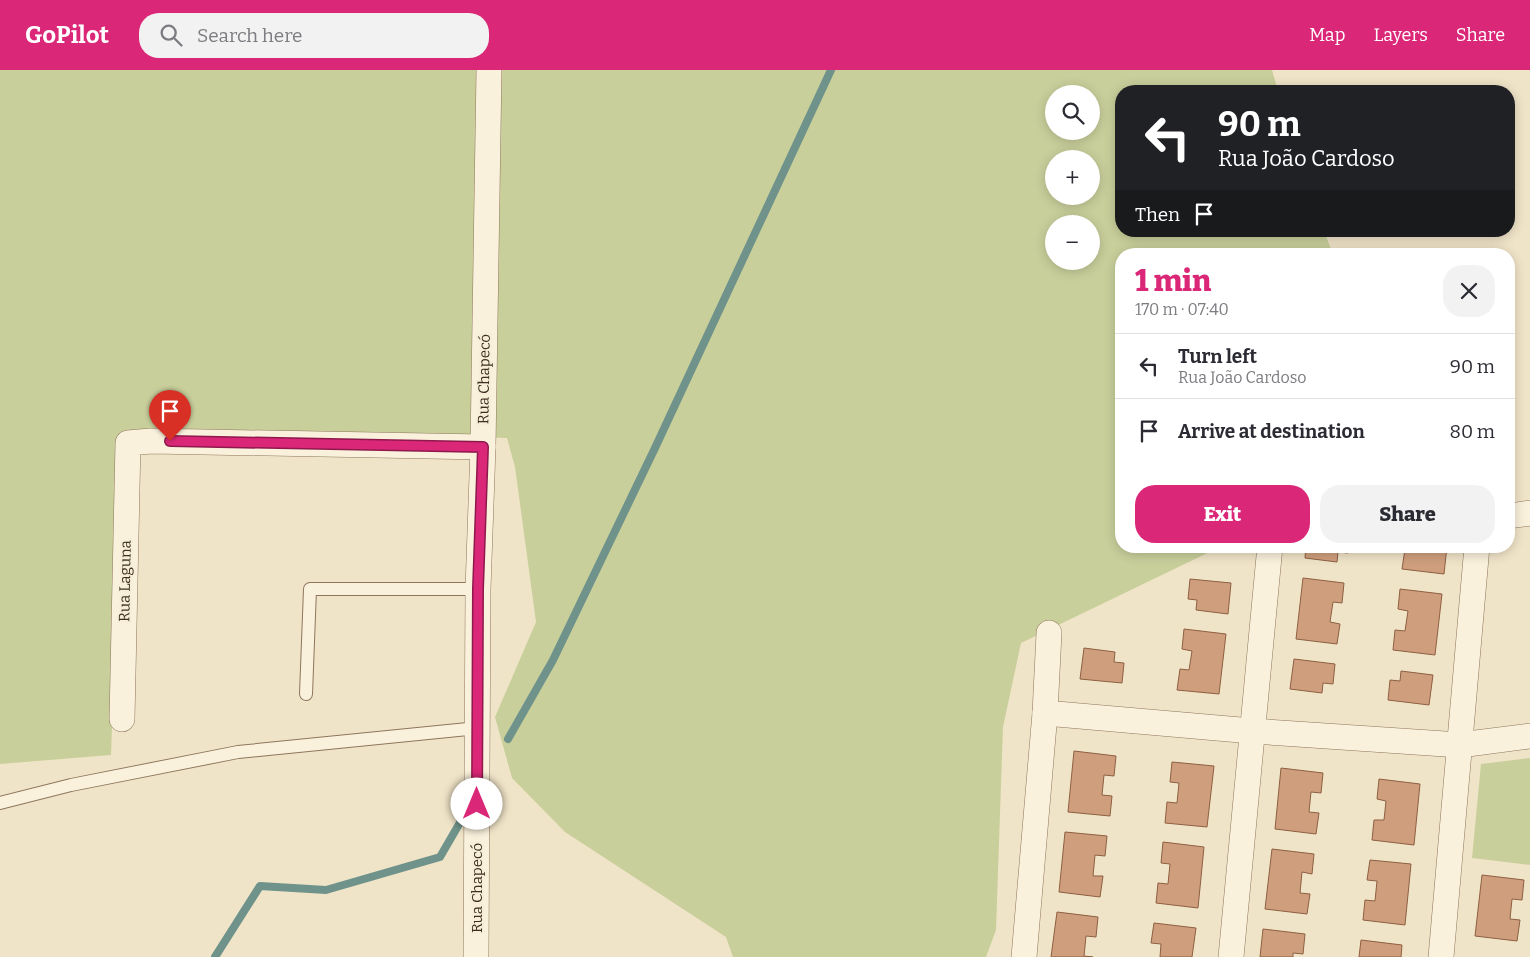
<!DOCTYPE html>
<html lang="en">
<head>
<meta charset="utf-8">
<style>
	:root { --surface:#fff; --page:#f2f2f3; --text:#2b2b33; --muted:#7c7c81; --line:#e1e1e2; --accent:#db2777 }
	body { margin:0; font-family:Bitter,serif; background:var(--page); color:var(--text); height:100vh; display:flex; flex-direction:column; font-size:19px; white-space:nowrap }
	* { box-sizing:border-box; margin:0 }
	p { font-size:16px; color:var(--muted) }
	.icon { flex:none; width:28px; height:28px; fill:none; stroke:currentColor; stroke-width:2; stroke-linecap:round; stroke-linejoin:round }
	.map { position:relative; flex:1; overflow:hidden }
	.drawer { position:absolute; left:1115px; top:178px; width:400px; height:305px; display:flex; flex-direction:column; background:var(--surface); border-radius:20px; box-shadow:0 2px 12px #0003 }
	.drawer>* { flex:none }
	.banner { position:absolute; left:1115px; top:15px; width:400px; height:152px; border-radius:20px; box-shadow:0 2px 12px #0003; background:#202124; color:#fff; overflow:hidden }
	.tools { position:absolute; left:1045px; top:15px; display:grid; gap:10px }
	.tools a { display:grid; place-items:center; width:55px; height:55px; border-radius:50%; background:var(--surface); box-shadow:0 2px 12px #0003; font-size:25px }
	.pin { position:absolute; display:grid; place-items:center; width:42px; height:42px; color:#fff; margin:-51px -21px; border-radius:50% 50% 50% 0; rotate:-45deg; box-shadow:0 0 5px #0007 }
	.pin .icon { rotate:45deg }
	.me { position:absolute; width:55px; margin:-28px; rotate:0deg; stroke-linejoin:round; filter:drop-shadow(0 0 4px #0008) }
	.turn { display:flex; align-items:center; gap:18px; height:105px; padding:0 20px; font-size:22px }
	.turn .icon { width:65px; height:65px; stroke-width:2.5 }
	.turn b { display:block; font-size:35px; line-height:42px }
	.then { display:flex; align-items:center; height:48px; padding:0 20px; background:#0003; gap:10px; font-size:19px }
	.round { display:grid; place-items:center; flex:none; width:52px; height:52px; border-radius:20px; background:var(--page) }
	.head { display:flex; align-items:center; justify-content:space-between; height:85px; padding:0 20px }
	h1 { font-size:30px; font-weight:800; line-height:38px; color:var(--accent) }
	.primary-button { display:flex; gap:10px; margin-top:auto; padding:10px 20px }
	.primary-button a { flex:1; height:58px; border-radius:20px; background:var(--accent); color:#fff; font-size:20px; font-weight:800; line-height:58px; text-align:center }
	.primary-button a+a { background:var(--page); color:var(--text) }
	ul { padding:0; list-style:none }
	li { display:flex; align-items:center; gap:15px; height:65px; padding:0 20px; border-top:1px solid var(--line) }
	li div { flex:1 }
	li b { display:block; font-size:19px }
	li em { font-style:normal }
	header { display:flex; align-items:center; gap:30px; box-sizing:border-box; height:70px; padding:0 25px; background:var(--accent); color:#fff }
	header strong { font-size:24px }
	nav { display:flex; gap:28px; margin-inline-start:auto; font-size:18px }
	.search { width:350px; height:45px; background:var(--page); display:flex; align-items:center; gap:12px; box-sizing:border-box; padding:0 18px; border-radius:20px; color:var(--muted); font-size:19px }
	.map>svg:first-child { display:block }
	.green { fill:#c9cf9b; fill-rule:evenodd }
	.lines { fill:none; stroke-linecap:round; stroke-linejoin:round }
	.stream { stroke:#6f938a; stroke-width:8 }
	.building { fill:#cf9f7d; stroke:#8d5f41 }
	.lane-casing { stroke:#8d765c; stroke-width:14 }
	.street-casing { stroke:#8d765c; stroke-width:26 }
	.lane { stroke:#faf1dc; stroke-width:12 }
	.street { stroke:#faf1dc; stroke-width:25 }
	.route-casing { stroke:#8e194d; stroke-width:12 }
	.route { stroke:#db2777; stroke-width:9 }
	.labels { text-anchor:middle; stroke-width:5; stroke-linejoin:round; paint-order:stroke }
	.street-label { font-size:15px; fill:#3d2e20; stroke:#f7eed8 }
</style>
</head>
<body>
<header>
<strong>GoPilot</strong>
<div class="search"><svg class="icon" aria-label="search" viewBox="0 0 24 24"><circle cx="10" cy="10" r="6"/><path d="M15 15l6 6"/></svg>Search here</div>
<nav><a>Map</a><a>Layers</a><a>Share</a></nav>
</header>
<div class="map">
<svg width="1530" height="887" viewBox="0 0 1530 887">
	<rect width="100%" height="100%" fill="#f0e4c8"/>
	<g class="green">
		<path d="M0 0H1272L1278 21H1121V161H1324L1333 184H1121V476H1222L1021 573 1003 657 996 860 986 887H733L726 867 565 762 512 708 495 647 536 552 515 397 507 368 122 361 111 685 0 694ZM1054 24H1091V61H1054ZM1054 89H1091V126H1054ZM1054 154H1091V191H1054Z"/>
		<polygon points="1530,688 1530,795 1472,788 1481,694"/>
	</g>
	<g class="lines">
		<g class="stream">
			<polyline points="508,669 553,590 655,378 831,0"/>
			<polyline points="215,887 260,816 326,820 440,787 469,737"/>
		</g>
	</g>
	<g class="building">
		<polygon points="1306,476 1349,476 1348,483 1338,482 1337,492 1305,488"/>
		<polygon points="1415,476 1447,476 1444,504 1402,499 1405,479 1414,480"/>
		<polygon points="1303,508 1344,513 1342,533 1333,532 1330,552 1340,554 1337,574 1296,569"/>
		<polygon points="1190,509 1231,513 1228,544 1196,540 1197,530 1188,529"/>
		<polygon points="1400,519 1442,524 1435,585 1393,580 1395,560 1405,561 1408,541 1398,539"/>
		<polygon points="1184,559 1226,564 1219,624 1177,620 1180,599 1189,600 1192,581 1182,579"/>
		<polygon points="1084,578 1115,582 1114,592 1124,593 1122,613 1080,609"/>
		<polygon points="1294,589 1335,594 1333,614 1323,613 1322,623 1290,619"/>
		<polygon points="1401,601 1433,605 1429,635 1388,630 1390,610 1400,611"/>
		<polygon points="1074,681 1116,686 1114,706 1104,705 1102,725 1112,726 1110,746 1068,742"/>
		<polygon points="1172,692 1214,696 1207,757 1165,753 1167,732 1177,733 1179,713 1170,712"/>
		<polygon points="1281,698 1323,703 1321,723 1311,722 1309,742 1319,743 1316,764 1275,759"/>
		<polygon points="1379,709 1420,714 1414,775 1372,770 1374,750 1384,750 1386,731 1377,729"/>
		<polygon points="1065,762 1107,766 1105,786 1095,785 1093,806 1103,806 1100,827 1059,822"/>
		<polygon points="1163,772 1204,777 1198,838 1156,833 1158,813 1168,814 1170,794 1161,793"/>
		<polygon points="1272,779 1314,784 1312,804 1302,802 1300,823 1310,824 1307,844 1265,839"/>
		<polygon points="1370,790 1411,794 1405,855 1363,850 1365,830 1375,831 1377,811 1367,810"/>
		<polygon points="1482,805 1524,810 1522,830 1512,829 1510,849 1520,850 1517,871 1475,866"/>
		<polygon points="1057,842 1098,847 1096,867 1086,866 1084,886 1093,887 1051,887"/>
		<polygon points="1154,853 1196,858 1192,887 1160,887 1161,874 1151,873"/>
		<polygon points="1263,859 1305,864 1303,884 1293,883 1293,887 1260,887"/>
		<polygon points="1361,870 1402,875 1401,887 1359,887"/>
	</g>
	<g class="lines">
		<g class="lane-casing">
			<g id="lane">
				<polyline points="306,624 310,519 478,519"/>
				<polyline points="0,733 71,715 238,682 478,658"/>
			</g>
		</g>
		<g class="street-casing">
			<g id="street">
				<polyline points="1509,446 1530,443"/>
				<polyline points="1049,563 1045,643 1252,661 1460,675 1530,666"/>
				<polyline points="122,649 128,373 151,371 483,377"/>
				<polyline points="476,887 478,519 483,377 489,0"/>
				<polyline points="1024,887 1045,643"/>
				<polyline points="1231,887 1270,476"/>
				<polyline points="1441,887 1477,476"/>
			</g>
		</g>
		<use href="#lane" class="lane"/>
		<use href="#street" class="street"/>
	</g>
	<g class="lines">
		<g class="route-casing">
			<polyline id="route" points="170,371 483,377 478,519 477,734"/>
		</g>
		<use href="#route" class="route"/>
	</g>
	<g class="labels">
		<g class="street-label">
			<text transform="translate(484 309) rotate(-89)" y="5">Rua Chapecó</text>
			<text transform="translate(125 511) rotate(-89)" y="5">Rua Laguna</text>
			<text transform="translate(477 818) rotate(-90)" y="5">Rua Chapecó</text>
		</g>
	</g>
</svg>
<div class="tools">
<a><svg class="icon" aria-label="search" viewBox="0 0 24 24"><circle cx="10" cy="10" r="6"/><path d="M15 15l6 6"/></svg></a>
<a>+</a>
<a>−</a>
</div>
<div class="pin" style="left:170px;top:371px;background:#d93025"><svg class="icon" aria-label="arrive" viewBox="0 0 24 24"><path d="M6 21V4h12l-3 4 3 4H6"/></svg></div>
<svg class="me" style="left:477px;top:734px" viewBox="-20 -20 40 40"><circle r="19" fill="#fff"/><path d="M0-13L10 11 0 6-10 11z" fill="#db2777"/></svg>
<div class="banner">
<div class="turn"><svg class="icon" aria-label="left" viewBox="0 0 24 24"><path d="M17 20v-9H6M10 6l-5 5 5 5"/></svg><div><b>90 m</b>Rua João Cardoso</div></div>
<div class="then">Then<svg class="icon" aria-label="arrive" viewBox="0 0 24 24"><path d="M6 21V4h12l-3 4 3 4H6"/></svg></div>
</div>
<section class="drawer">
<div class="head"><div><h1>1 min</h1><p>170 m · 07:40</p></div><a class="round"><svg class="icon" aria-label="close" viewBox="0 0 24 24"><path d="M6 6l12 12M18 6L6 18"/></svg></a></div>
<ul>
<li><svg class="icon" aria-label="left" viewBox="0 0 24 24"><path d="M17 20v-9H6M10 6l-5 5 5 5"/></svg><div><b>Turn left</b><p>Rua João Cardoso</p></div><em>90 m</em></li>
<li><svg class="icon" aria-label="arrive" viewBox="0 0 24 24"><path d="M6 21V4h12l-3 4 3 4H6"/></svg><div><b>Arrive at destination</b></div><em>80 m</em></li>
</ul>
<div class="primary-button"><a>Exit</a><a>Share</a></div>
</section>
</div>
</body>
</html>
